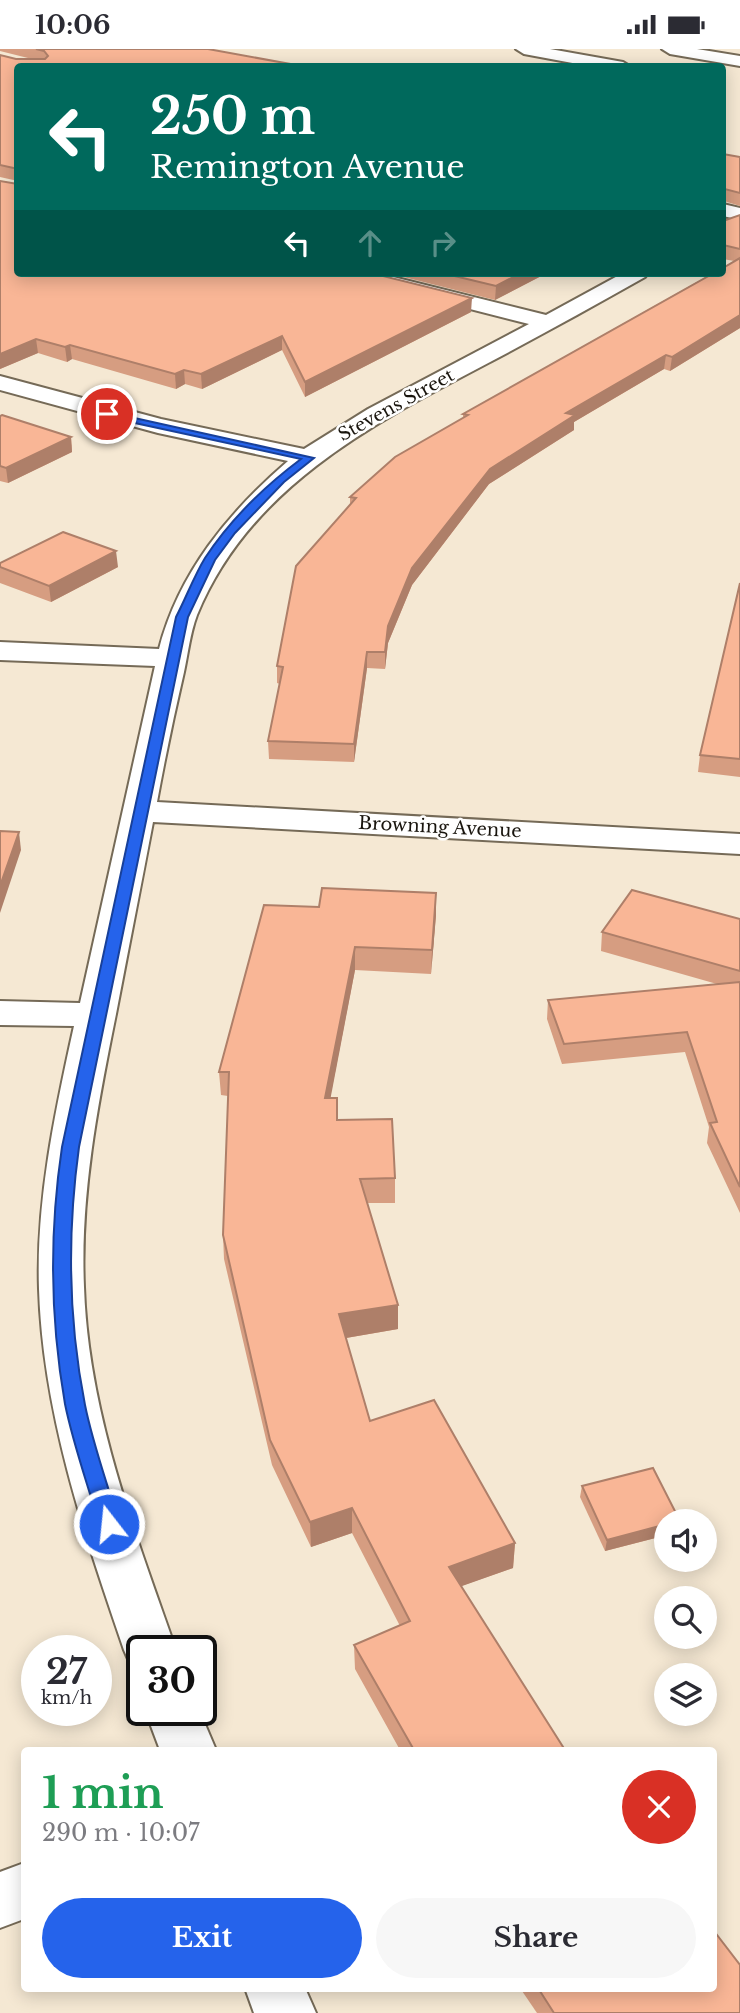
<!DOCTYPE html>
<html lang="en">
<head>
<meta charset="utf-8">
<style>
	:root { --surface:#fff; --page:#f7f7f7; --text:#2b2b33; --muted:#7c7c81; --accent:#2563eb }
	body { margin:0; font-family:"Libre Baskerville",serif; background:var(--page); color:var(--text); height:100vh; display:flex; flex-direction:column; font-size:26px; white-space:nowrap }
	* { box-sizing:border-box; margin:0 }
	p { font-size:23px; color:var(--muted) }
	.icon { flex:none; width:38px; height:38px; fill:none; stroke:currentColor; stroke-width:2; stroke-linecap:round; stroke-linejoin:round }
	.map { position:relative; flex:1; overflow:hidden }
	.panel { position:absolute; left:21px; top:1698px; width:696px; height:245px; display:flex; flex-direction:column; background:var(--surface); border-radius:7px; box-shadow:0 4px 18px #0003 }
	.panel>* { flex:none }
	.hud { position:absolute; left:14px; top:14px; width:712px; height:214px; border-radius:7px; box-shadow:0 4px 18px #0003; background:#00695c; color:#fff; overflow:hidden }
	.buttons { position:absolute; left:654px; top:1460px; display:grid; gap:14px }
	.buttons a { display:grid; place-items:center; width:63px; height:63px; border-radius:50%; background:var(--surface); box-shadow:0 4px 18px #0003; font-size:35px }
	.speed { position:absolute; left:21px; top:1586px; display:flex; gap:14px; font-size:35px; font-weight:700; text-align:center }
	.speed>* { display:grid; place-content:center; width:91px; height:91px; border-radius:50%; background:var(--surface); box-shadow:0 4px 18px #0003; line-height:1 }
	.speed small { font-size:18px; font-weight:400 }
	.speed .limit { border:4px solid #111; border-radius:10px; background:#fff; color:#111 }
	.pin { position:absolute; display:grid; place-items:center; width:60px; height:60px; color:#fff; margin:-30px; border:4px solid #fff; border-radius:50%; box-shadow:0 2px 7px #0007 }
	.me { position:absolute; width:77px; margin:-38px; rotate:344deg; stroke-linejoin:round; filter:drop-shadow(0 0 5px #0008) }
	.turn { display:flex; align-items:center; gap:24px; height:147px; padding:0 21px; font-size:32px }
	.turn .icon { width:91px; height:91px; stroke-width:2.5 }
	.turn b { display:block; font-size:49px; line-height:60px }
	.lanes { display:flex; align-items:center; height:66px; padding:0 21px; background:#0003; justify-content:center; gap:35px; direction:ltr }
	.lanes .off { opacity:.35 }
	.round { display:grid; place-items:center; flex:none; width:74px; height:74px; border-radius:37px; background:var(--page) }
	.headline { display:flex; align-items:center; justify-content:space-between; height:119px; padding:0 21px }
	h1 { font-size:42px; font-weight:700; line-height:52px; color:#1e9e55 }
	.primary-button { display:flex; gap:14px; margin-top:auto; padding:14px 21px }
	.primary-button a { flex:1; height:80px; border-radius:42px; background:var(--accent); color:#fff; font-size:28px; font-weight:700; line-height:80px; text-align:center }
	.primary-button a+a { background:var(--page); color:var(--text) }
	.status { display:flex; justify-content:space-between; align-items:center; height:49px; padding:0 35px; background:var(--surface); direction:ltr }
	.status svg { height:19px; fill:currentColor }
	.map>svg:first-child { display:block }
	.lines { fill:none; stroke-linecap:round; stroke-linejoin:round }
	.minor-casing { stroke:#756a57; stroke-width:4 }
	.tertiary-casing { stroke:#756a57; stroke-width:4 }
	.motorway-casing { stroke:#756a57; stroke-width:4 }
	.minor { fill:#fff; fill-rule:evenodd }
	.tertiary { fill:#fff; fill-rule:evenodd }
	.motorway { fill:#fff; fill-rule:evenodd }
	.wall { fill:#d69d81 }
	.shaded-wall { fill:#ae7f69 }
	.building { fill:#f9b696; stroke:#ae7f69; stroke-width:2 }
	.route { fill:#2563eb; stroke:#184099; stroke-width:2 }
	.labels { text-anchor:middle; stroke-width:5; stroke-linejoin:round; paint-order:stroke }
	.street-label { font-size:18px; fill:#19150e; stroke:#fff }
</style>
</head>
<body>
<div class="status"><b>10:06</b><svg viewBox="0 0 49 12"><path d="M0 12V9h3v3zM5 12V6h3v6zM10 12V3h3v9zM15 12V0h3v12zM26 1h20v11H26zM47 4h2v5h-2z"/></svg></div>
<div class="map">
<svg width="740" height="1964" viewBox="0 0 740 1964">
	<rect width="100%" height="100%" fill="#f5e8d3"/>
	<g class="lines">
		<g class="minor-casing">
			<g id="minor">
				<path d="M342 224H377L546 266 623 224H648L645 228C594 257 543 285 492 312 374 374 250 437 197 566 190 584 188 605 184 623 174 666 165 709 157 753L740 785V805L153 773C141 837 128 901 116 965 98 1054 80 1146 84 1238 88 1363 135 1484 176 1601H142V1621L131 1617 124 1601C84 1484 43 1365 39 1240 36 1152 55 1063 74 977L0 976V952L80 954 155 617 0 611V593L159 600C179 523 229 463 288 412L158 384 0 341V327L161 370 304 400 368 360 529 275 345 228Z"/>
				<polygon points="145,1661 199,1661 216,1701 160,1701"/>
				<polygon points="24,1814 24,1870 0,1879 0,1823"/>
				<polygon points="245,1939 305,1939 316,1964 254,1964"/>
			</g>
		</g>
		<g class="tertiary-casing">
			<polygon id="tertiary" points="723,155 740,159 740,171 723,167"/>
		</g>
		<g class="motorway-casing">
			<g id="motorway">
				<polygon points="516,0 550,0 623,13 631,18 594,18 524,5"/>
				<polygon points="662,0 697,0 740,7 740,17 670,5"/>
			</g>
		</g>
		<use href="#minor" class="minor"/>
		<use href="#tertiary" class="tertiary"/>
		<use href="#motorway" class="motorway"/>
	</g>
	<g class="wall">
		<polygon points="0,0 208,0 18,18 18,132 0,128 0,6 16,10 32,10 0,2"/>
		<polygon points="723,105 740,108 740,157 724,152"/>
		<polygon points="0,132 471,263 305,348 282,301 202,340 185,335 176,340 72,310 67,313 38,304 0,320"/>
		<polygon points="740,166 740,279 670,322 664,320 574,373 574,381 489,435 412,536 388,594 385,620 367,619 354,713 269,710 268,692 280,635 277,634 277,617 350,455 350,448 463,369 463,365 734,212 723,210 723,168 723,172"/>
		<polygon points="388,224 547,224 495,251"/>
		<polygon points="0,367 71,388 72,403 8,434 0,432"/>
		<polygon points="0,514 118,518 51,553 0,534"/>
		<polygon points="740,534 740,728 698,723 700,706"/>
		<polygon points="264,856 436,866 431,925 355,921 330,1049 337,1071 395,1129 395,1154 367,1154 398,1280 346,1289 370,1372 515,1494 513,1519 461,1537 565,1701 400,1701 355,1620 354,1596 400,1577 352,1484 311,1498 272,1416 224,1210 223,1186 228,1047 221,1046 219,1023"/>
		<polygon points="740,870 740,1164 707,1094 709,1078 685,1003 562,1015 547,970 548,951 717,935 601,902 602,883"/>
		<polygon points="582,1437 667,1472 667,1486 605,1502 580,1448"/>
		<polygon points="520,1939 714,1939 740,1964 537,1964"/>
	</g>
	<g class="shaded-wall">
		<polygon points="725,140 724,152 723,153 723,142"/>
		<polygon points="521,224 547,224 495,251 496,237"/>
		<polygon points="472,249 471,263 305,348 305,333"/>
		<polygon points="740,266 740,279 670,322 672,308"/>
		<polygon points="282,287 282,301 202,340 201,325"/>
		<polygon points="36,290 38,304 0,320 0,305"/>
		<polygon points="70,296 72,310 67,313 65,298"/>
		<polygon points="666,306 664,320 574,373 574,381 489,435 412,536 388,594 385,620 385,603 388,577 412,519 490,420 566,364"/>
		<polygon points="184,321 185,335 176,340 175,325"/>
		<polygon points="71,388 72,403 8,434 6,419"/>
		<polygon points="116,502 118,518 51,553 49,537"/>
		<polygon points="367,603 367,619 354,713 354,695"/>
		<polygon points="19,783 21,801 0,864 0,837"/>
		<polygon points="436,844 436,866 431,925 432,901"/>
		<polygon points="355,898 355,921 326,1073 325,1049"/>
		<polygon points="398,1256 398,1280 340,1290 339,1265"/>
		<polygon points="352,1459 352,1484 311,1498 310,1473"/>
		<polygon points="667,1475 667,1486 605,1502 607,1491"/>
		<polygon points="515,1494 513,1519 448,1542 449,1518"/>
	</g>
	<g class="building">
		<polygon points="36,0 208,0 307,18 18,18 18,120 0,116 0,6 16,10 45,10 48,7 44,2"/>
		<polygon points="723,105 740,108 740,144 725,140 723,142"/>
		<polygon points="0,132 18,135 18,224 371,224 472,249 305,333 282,287 201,325 184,321 175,325 70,296 65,298 36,290 0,305"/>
		<polygon points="740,166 740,200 723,196 723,168 723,172"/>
		<polygon points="740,209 740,266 672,308 666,306 566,364 575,366 490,420 412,519 388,577 385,603 367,603 354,695 268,692 283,618 277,617 296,517 356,449 350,448 395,408 468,366 463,365 714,224 723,224 723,219"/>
		<polygon points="442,224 521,224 496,237"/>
		<polygon points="2,366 71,388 6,419 0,417 0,367"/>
		<polygon points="63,483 116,502 49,537 0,518 0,514"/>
		<polygon points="740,534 740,710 700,706"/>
		<polygon points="0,782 19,783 0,837"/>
		<polygon points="322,839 436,844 432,901 355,898 325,1049 337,1049 337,1071 392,1070 395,1129 360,1130 398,1256 339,1265 370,1372 434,1351 515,1494 449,1518 565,1701 414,1701 354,1596 410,1572 352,1459 310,1473 270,1391 223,1186 229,1023 219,1023 264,856 319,858"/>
		<polygon points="632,841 740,870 740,922 602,883"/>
		<polygon points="740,933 740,1138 710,1074 717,1073 687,983 564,995 548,951"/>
		<polygon points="653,1419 680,1472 667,1472 667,1475 607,1491 582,1437"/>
		<polygon points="714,1882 740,1916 740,1964 554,1964 538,1939 714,1939"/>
	</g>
	<path class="route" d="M103 362 314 409 284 433 235 484 215 511 188 568 79 1098C67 1185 68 1270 85 1356 93 1396 108 1436 119 1475L116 1481 109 1483 102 1481 99 1475C88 1436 73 1395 65 1355 50 1269 49 1185 62 1098L176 568C186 549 194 527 205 509 230 471 265 437 301 410L107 368 103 367Z"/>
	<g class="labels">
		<g class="street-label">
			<text transform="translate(396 356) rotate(-29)" y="6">Stevens Street</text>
			<text transform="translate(440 778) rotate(3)" y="6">Browning Avenue</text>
		</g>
	</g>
</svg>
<div class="buttons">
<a><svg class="icon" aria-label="sound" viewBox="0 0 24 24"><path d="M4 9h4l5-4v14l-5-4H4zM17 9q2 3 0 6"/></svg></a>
<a><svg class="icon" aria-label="search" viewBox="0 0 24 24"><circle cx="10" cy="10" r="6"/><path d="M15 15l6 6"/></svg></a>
<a><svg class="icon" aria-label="layers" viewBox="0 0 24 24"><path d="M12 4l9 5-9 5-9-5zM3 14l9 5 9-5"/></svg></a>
</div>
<div class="speed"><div>27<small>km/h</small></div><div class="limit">30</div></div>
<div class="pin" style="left:107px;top:365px;background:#d93025"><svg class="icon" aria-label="arrive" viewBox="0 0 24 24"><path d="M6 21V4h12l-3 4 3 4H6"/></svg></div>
<svg class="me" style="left:109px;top:1475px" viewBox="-20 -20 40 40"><circle r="17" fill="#2563eb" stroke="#fff" stroke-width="3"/><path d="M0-11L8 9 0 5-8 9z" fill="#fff"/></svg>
<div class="hud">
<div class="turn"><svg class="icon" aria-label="left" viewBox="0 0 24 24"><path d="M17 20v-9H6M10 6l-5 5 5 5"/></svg><div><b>250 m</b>Remington Avenue</div></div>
<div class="lanes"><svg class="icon" aria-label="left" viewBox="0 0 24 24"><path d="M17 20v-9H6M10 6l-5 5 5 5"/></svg><svg class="icon off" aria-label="ahead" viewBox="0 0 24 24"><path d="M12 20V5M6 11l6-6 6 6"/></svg><svg class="icon off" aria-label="right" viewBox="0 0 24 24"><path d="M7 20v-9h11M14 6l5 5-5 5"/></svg></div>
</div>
<section class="panel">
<div class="headline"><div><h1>1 min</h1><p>290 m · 10:07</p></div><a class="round" style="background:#d93025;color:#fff"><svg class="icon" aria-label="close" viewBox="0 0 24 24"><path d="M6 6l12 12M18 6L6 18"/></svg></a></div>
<div class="primary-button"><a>Exit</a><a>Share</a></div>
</section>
</div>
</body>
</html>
